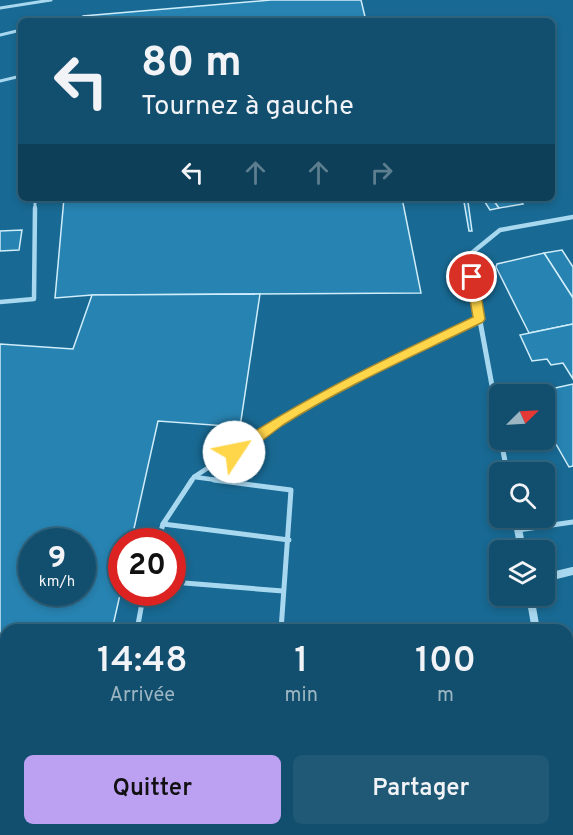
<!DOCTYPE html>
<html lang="fr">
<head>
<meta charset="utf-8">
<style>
	:root { --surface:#124f6e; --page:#1f5976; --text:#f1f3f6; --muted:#9cb5c2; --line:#316681; --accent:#bca0f2 }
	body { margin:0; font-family:Overpass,sans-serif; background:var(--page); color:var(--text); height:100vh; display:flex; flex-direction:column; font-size:22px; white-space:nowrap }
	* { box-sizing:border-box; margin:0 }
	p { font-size:20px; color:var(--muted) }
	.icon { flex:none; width:33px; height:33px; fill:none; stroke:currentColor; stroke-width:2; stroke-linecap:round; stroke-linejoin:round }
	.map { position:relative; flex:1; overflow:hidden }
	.side { position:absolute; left:0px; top:624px; width:573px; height:212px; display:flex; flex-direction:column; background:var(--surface); border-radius:18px 18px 0 0; box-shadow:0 3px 9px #0003,0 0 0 2px var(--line) }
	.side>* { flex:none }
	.top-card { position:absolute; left:18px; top:18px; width:537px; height:183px; border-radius:9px; box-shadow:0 3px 9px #0003,0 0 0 2px var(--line); background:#124f6e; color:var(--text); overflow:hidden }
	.needle { width:39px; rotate:66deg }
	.fabs { position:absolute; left:489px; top:384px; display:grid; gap:12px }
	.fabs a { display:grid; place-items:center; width:66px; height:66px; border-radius:9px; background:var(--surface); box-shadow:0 3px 9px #0003,0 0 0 2px var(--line); font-size:30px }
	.speed { position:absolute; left:18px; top:528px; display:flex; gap:12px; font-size:30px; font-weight:700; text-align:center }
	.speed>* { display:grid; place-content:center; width:78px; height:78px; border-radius:50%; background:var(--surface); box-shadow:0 3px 9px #0003,0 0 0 2px var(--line); line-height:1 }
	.speed small { font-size:15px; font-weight:400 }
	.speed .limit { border:9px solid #d22; background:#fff; color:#111 }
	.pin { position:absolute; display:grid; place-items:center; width:51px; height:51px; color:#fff; margin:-26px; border:3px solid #fff; border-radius:50%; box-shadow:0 2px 6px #0007 }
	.me { position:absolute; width:66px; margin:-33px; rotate:56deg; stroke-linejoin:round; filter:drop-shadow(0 0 4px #0008) }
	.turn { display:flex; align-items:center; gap:21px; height:126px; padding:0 24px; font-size:27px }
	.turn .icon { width:78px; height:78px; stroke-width:2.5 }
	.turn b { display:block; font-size:42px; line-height:51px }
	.lanes { display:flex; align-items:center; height:57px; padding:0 24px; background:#0003; justify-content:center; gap:30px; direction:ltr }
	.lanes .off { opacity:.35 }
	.eta { display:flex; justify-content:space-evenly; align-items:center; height:102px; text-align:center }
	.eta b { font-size:36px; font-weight:600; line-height:42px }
	.action { display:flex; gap:12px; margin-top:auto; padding:12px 24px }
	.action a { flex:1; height:69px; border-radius:9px; background:var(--accent); color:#111; font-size:24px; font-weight:600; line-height:69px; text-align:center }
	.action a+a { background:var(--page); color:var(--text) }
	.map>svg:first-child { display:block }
	.building { fill:#2783b1; stroke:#cfedfb; stroke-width:1.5; fill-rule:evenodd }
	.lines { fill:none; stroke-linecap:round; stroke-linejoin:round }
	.lane-far2 { stroke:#a8d8f0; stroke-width:3 }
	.lane-far1 { stroke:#a8d8f0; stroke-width:4.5 }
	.lane { stroke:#a8d8f0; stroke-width:5 }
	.street-far1 { stroke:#a8d8f0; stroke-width:5 }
	.street { stroke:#a8d8f0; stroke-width:8 }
	.route { fill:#ffd54a; stroke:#a68a30; stroke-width:1.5 }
</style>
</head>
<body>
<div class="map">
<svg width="573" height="835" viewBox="0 0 573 835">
	<rect width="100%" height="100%" fill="#186993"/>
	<g class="building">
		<polygon points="271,0 361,0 366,21 82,21 83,16"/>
		<polygon points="64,198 402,198 421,293 92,295 55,298"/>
		<polygon points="463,198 492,198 499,208 490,210 483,199 464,202"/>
		<polygon points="492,198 519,198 523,204 499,208"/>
		<polygon points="464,202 468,202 472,231 469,231"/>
		<polygon points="22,230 19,250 0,251 0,231"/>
		<polygon points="562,250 573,267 573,298 544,253"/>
		<polygon points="544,253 573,298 573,324 529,333 496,267 497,264"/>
		<path d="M260 294 240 427 158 421 131 542H122V586L112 630H6V830H63L61 835 0 830V344L73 349 92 295ZM32 542H82V592H32Z"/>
		<polygon points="573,324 573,379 563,363 551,365 547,359 532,361 520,335"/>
		<polygon points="573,384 573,466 569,467 544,423 544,394 528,394"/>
		<polygon points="412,830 480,830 481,835 412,835"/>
	</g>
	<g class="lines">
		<g class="lane-far2">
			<polyline points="0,8 51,0"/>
			<polyline points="57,21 66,19 65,21"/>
			<polyline points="0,35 21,30"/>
			<polyline points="0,81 21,76"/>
			<polyline points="35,209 35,198"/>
		</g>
		<g class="lane-far1">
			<polyline points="468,256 500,230 573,217"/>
			<polyline points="0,302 34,299 35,208"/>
			<polyline points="194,477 225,481"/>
			<polyline points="191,481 194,477 279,421 363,375 479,319"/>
		</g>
		<g class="lane">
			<polyline points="214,480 291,490 281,630"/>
			<polyline points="163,524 289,540"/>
			<polyline points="518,530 573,522"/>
			<polyline points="158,542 163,524 192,480"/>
			<polyline points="172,582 283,591"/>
			<polyline points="137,630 144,592"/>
			<polyline points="96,835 100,830"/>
		</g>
		<g class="street-far1">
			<polyline points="468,256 500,429"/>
			<polyline points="501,440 507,472"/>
		</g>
		<g class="street">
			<polyline points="516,518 522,550"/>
			<polyline points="544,578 573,571"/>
			<polyline points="530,596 536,630"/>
			<polyline points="567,797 573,829"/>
		</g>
	</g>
	<path class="route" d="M472 273 478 277 485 319 483 322C416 355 346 385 283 425 271 433 241 460 229 456L227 452 229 448C306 396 389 357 473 317L466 277Z"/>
</svg>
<div class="fabs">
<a><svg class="needle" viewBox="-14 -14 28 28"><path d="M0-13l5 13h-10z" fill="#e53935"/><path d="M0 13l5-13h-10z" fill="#9cb5c2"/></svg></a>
<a><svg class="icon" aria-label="search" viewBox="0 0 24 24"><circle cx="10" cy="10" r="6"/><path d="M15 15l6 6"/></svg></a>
<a><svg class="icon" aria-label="layers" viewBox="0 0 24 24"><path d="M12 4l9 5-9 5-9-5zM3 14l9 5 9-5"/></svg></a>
</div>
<div class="speed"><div>9<small>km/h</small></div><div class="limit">20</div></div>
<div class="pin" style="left:472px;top:277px;background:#d93025"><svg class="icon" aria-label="arrive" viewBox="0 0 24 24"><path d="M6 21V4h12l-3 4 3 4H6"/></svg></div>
<svg class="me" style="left:234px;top:452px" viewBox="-20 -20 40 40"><circle r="19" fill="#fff"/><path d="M0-13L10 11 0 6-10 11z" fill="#ffd54a"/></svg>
<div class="top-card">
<div class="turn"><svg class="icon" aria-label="left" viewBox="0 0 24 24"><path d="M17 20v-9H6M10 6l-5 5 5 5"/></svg><div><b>80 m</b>Tournez à gauche</div></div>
<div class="lanes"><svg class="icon" aria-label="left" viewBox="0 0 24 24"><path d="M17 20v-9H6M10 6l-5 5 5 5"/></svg><svg class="icon off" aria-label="ahead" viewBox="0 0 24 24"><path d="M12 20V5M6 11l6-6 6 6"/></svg><svg class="icon off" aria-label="ahead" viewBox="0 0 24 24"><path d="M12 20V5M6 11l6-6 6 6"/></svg><svg class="icon off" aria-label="right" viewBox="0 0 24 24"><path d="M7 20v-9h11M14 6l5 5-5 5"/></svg></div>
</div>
<section class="side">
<div class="eta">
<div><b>14:48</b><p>Arrivée</p></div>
<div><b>1</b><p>min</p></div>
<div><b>100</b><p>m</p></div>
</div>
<div class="action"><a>Quitter</a><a>Partager</a></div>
</section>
</div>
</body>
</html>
